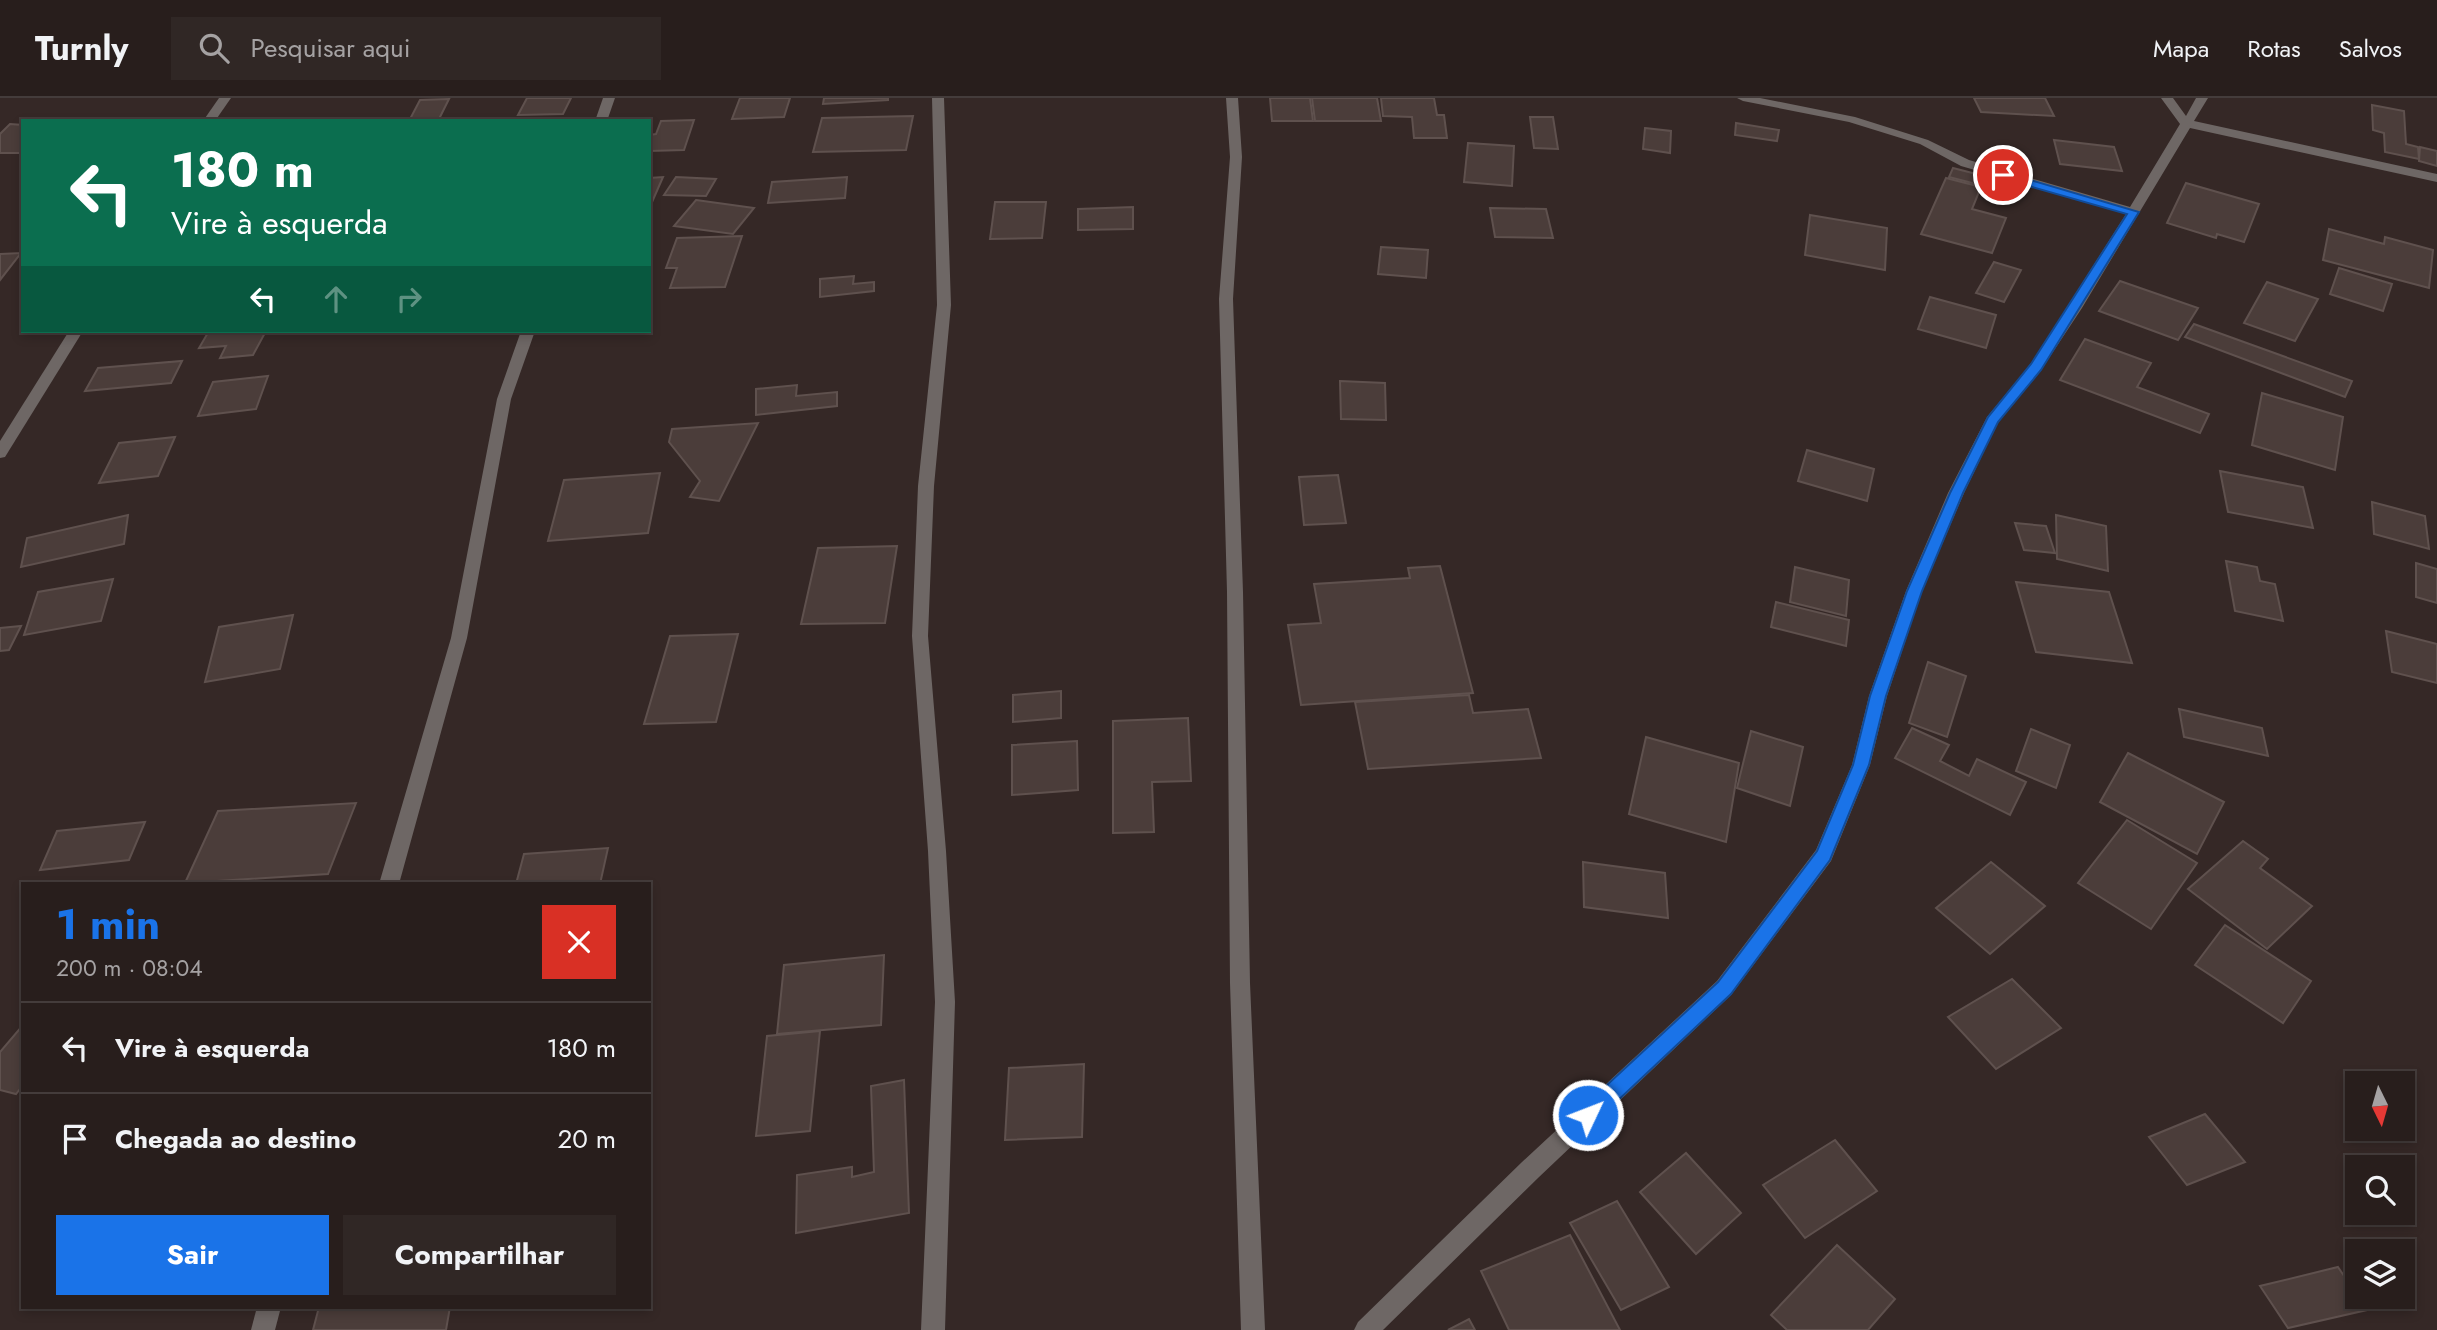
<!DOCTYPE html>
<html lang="pt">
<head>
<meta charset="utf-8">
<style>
	:root { --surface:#281e1c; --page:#302725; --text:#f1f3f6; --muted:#a5a2a3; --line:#443c3b; --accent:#1a73e8 }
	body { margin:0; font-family:Jost,sans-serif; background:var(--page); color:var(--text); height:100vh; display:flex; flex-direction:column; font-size:26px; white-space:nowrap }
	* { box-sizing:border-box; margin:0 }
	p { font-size:23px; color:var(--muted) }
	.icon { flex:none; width:38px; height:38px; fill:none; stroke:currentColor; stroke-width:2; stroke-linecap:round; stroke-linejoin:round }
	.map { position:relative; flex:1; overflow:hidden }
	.drawer { position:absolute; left:21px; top:784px; width:630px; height:427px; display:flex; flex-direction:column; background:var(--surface); border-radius:0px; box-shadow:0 4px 10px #0003,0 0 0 2px var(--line) }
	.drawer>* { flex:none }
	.guide { position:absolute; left:21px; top:21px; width:630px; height:214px; border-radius:0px; box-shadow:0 4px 10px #0003,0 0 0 2px var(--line); background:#0b6e4f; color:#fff; overflow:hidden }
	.needle { width:46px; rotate:175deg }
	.buttons { position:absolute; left:2345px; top:973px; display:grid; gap:14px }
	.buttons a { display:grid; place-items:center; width:70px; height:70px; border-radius:0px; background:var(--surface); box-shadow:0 4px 10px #0003,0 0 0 2px var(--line); font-size:35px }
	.pin { position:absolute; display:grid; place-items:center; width:60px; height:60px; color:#fff; margin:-30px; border:4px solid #fff; border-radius:50%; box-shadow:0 2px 7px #0007 }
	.me { position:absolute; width:77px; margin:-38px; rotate:47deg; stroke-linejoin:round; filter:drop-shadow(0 0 5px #0008) }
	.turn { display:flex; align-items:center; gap:24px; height:147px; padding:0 35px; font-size:32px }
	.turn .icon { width:91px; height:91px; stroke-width:2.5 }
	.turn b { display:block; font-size:49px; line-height:60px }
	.lanes { display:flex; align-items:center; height:66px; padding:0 35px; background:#0003; justify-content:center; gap:35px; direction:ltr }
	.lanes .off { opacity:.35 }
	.round { display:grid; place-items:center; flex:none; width:74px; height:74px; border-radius:0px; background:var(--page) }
	.headline { display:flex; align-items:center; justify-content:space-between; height:119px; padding:0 35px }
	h1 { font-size:42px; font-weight:700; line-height:52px; color:var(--accent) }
	.primary-button { display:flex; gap:14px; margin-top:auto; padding:14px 35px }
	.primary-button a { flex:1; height:80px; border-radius:0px; background:var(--accent); color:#fff; font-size:28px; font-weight:700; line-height:80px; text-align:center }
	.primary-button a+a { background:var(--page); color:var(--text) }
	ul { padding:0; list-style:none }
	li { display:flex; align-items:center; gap:21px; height:91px; padding:0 35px; border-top:2px solid var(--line) }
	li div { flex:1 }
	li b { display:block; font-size:26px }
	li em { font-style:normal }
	header { display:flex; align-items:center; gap:42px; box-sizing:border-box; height:98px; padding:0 35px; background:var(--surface); border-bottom:2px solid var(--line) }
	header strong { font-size:33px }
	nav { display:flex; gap:38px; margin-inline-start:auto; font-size:24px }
	.search { width:490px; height:63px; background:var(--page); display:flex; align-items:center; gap:18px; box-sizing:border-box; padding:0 24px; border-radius:0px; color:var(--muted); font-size:26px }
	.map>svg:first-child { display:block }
	.building { fill:#4b3d3a; stroke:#5f514e; stroke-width:2 }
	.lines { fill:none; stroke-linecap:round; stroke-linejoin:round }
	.minor { fill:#6e6765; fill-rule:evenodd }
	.route { fill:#1a73e8; stroke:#114b97; stroke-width:2 }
</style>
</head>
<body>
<header>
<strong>Turnly</strong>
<div class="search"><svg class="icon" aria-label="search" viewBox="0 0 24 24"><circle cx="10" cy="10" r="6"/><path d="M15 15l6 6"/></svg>Pesquisar aqui</div>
<nav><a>Mapa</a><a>Rotas</a><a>Salvos</a></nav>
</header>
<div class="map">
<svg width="2437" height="1232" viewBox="0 0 2437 1232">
	<rect width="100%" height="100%" fill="#352826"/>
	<g class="building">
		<polygon points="527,0 571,0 563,16 518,17"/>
		<polygon points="740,0 790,0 784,19 732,21"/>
		<polygon points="824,0 888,0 888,2 823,6"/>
		<polygon points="1270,0 1310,0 1313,23 1272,23"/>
		<polygon points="1312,0 1377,0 1381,23 1315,23"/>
		<polygon points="1381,0 1434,0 1437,17 1444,17 1447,40 1414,40 1412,19 1383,18"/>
		<polygon points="1974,0 2045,0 2054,18 1981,14"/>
		<polygon points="449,1 438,23 492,20 490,23 409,23 420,2"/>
		<polygon points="2372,7 2404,13 2406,46 2418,49 2419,61 2385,54 2384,35 2373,32"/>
		<polygon points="913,18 906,52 813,54 822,20"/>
		<polygon points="1530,19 1553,19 1558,51 1534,50"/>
		<polygon points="694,22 684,52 649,53 649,37 656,36 661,23"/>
		<polygon points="1736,25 1779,32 1777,43 1735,37"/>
		<polygon points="10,26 23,27 23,55 0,55 0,36"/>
		<polygon points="1645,30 1671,33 1670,55 1643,51"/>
		<polygon points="2054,42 2114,49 2122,73 2060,66"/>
		<polygon points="1468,45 1514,48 1512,88 1464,84"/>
		<polygon points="2420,49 2437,53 2437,68 2419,63"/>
		<polygon points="1953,70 1984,78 1980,87 1949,79"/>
		<polygon points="663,79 649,111 649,80"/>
		<polygon points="676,79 716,81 706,98 664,97"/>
		<polygon points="847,79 845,100 768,105 772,84"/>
		<polygon points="1946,80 1981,89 1972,111 2006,120 1992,155 1921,136"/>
		<polygon points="2186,85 2259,106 2244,144 2217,136 2216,140 2167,125"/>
		<polygon points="696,102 754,110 733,136 674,128"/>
		<polygon points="995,104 1046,104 1042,140 990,141"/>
		<polygon points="1133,109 1133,131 1078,132 1078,111"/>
		<polygon points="1490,110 1546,111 1553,140 1495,139"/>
		<polygon points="1810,117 1887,130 1885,172 1805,157"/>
		<polygon points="2329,131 2384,146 2385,139 2433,152 2429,190 2323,162"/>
		<polygon points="742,138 725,189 670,190 677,170 666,170 677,140"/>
		<polygon points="1381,149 1428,152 1426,180 1378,176"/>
		<polygon points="21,155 0,182 0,156"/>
		<polygon points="1994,164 2021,172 2004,204 1976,195"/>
		<polygon points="2339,170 2392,186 2383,213 2330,196"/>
		<polygon points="854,178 853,186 874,184 874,193 820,199 820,181"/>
		<polygon points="2120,183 2198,210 2178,242 2099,213"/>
		<polygon points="2267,184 2318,201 2295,243 2244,225"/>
		<polygon points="1930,199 1996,217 1986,250 1918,231"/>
		<polygon points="2194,226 2352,283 2345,299 2185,239"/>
		<polygon points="209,233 266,233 253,257 220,260 226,248 199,250"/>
		<polygon points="2085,241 2151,265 2137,289 2209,316 2200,335 2060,282"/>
		<polygon points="182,263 171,285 85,293 98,270"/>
		<polygon points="268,278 256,311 198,318 213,284"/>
		<polygon points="1340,283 1385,285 1386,322 1341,321"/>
		<polygon points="797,287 796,298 837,294 837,308 756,317 756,291"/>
		<polygon points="2262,295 2343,319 2335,372 2252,347"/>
		<polygon points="758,325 719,403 690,399 700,383 669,344 672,331"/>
		<polygon points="175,339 158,378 99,385 119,345"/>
		<polygon points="1807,352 1874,371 1867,403 1798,383"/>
		<polygon points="2220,373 2303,389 2313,430 2228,414"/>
		<polygon points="660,375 648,435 548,443 564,382"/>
		<polygon points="1338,377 1346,425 1304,427 1299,379"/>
		<polygon points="2372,404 2425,418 2429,451 2374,436"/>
		<polygon points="128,417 124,446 21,469 27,440"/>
		<polygon points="2056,417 2106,428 2108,473 2057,461"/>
		<polygon points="2015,425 2046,428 2055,455 2024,452"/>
		<polygon points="897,448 885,525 801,526 818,450"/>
		<polygon points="2226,463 2257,469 2260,483 2275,486 2283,523 2235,513"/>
		<polygon points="2416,465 2437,471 2437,505 2416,499"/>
		<polygon points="1440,468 1473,595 1301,607 1288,527 1321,525 1314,486 1410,480 1408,470"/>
		<polygon points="1795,469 1849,482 1846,518 1790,504"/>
		<polygon points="113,481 101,523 24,537 38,494"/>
		<polygon points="2016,484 2109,494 2132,565 2036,554"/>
		<polygon points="1776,504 1849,522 1846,548 1771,529"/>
		<polygon points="293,517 280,571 205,584 219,529"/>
		<polygon points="21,528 9,552 0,553 0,530"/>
		<polygon points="2386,533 2437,546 2437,585 2392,574"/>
		<polygon points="738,536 716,624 644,626 670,538"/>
		<polygon points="1928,564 1966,578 1947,639 1909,625"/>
		<polygon points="1061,593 1061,620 1013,624 1013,597"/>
		<polygon points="1469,597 1473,615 1528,611 1541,660 1368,671 1355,604"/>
		<polygon points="2179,611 2262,630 2268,658 2184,639"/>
		<polygon points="1188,620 1191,683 1152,684 1154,734 1113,735 1113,623"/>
		<polygon points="1912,630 1949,647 1940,663 1969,678 1977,661 2026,684 2010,717 1895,660"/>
		<polygon points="2031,631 2070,647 2056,690 2016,673"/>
		<polygon points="1751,633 1803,649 1790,708 1737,690"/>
		<polygon points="1646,639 1739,665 1726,744 1629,716"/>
		<polygon points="1077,643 1078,692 1012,697 1012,647"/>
		<polygon points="2128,655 2224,704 2197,756 2100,704"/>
		<polygon points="356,705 328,776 185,785 218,713"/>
		<polygon points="2127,722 2197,765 2151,831 2078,785"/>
		<polygon points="145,724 129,762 40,772 57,733"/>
		<polygon points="2243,743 2268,761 2260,770 2312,808 2267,851 2188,791"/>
		<polygon points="608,750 600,786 516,786 524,756"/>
		<polygon points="1583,764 1665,775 1668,820 1584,809"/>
		<polygon points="1991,764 2045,808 1990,856 1936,810"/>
		<polygon points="2225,827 2311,883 2283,925 2195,867"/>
		<polygon points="884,857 881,927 777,936 784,867"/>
		<polygon points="2012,881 2061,930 1996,971 1948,919"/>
		<polygon points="23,927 23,987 16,996 0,992 0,954"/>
		<polygon points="820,933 810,1033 756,1038 767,938"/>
		<polygon points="1084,966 1082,1039 1005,1042 1009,970"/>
		<polygon points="904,982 909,1115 796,1135 797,1077 852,1069 852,1079 874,1074 871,988"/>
		<polygon points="2205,1016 2245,1064 2187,1087 2149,1039"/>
		<polygon points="1835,1042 1877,1093 1805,1140 1763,1087"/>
		<polygon points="1686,1055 1741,1115 1696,1156 1640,1094"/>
		<polygon points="1617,1103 1669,1189 1621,1212 1570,1125"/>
		<polygon points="1570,1137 1620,1232 1509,1232 1481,1173"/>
		<polygon points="1837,1147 1895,1201 1868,1232 1787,1232 1771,1217"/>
		<polygon points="2338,1169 2367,1212 2288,1230 2260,1188"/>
		<polygon points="319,1209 450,1209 446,1232 313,1232"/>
		<polygon points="1469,1221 1475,1232 1448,1232"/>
	</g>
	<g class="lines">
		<g class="minor">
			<polygon points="219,0 231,0 215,23 203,23"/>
			<polygon points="603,0 615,0 607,23 595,23"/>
			<polygon points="932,0 944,0 951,207 934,388 928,538 946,753 955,904 945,1232 921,1232 935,904 928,753 912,538 918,388 937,207"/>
			<polygon points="1226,0 1238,0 1242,59 1233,201 1243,494 1250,885 1265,1232 1241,1232 1230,885 1227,494 1219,201 1230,59"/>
			<polygon points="1737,0 1760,0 1855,19 1928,42 1969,62 2130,109 2180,26 2161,0 2173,0 2186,18 2196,0 2208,0 2194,23 2437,76 2437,84 2190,30 2082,210 2041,272 1998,324 1964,395 1922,493 1887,598 1870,667 1831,763 1731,897 1538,1080 1383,1232 1354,1232 1358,1224 1522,1064 1717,883 1816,752 1852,667 1869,598 1906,493 1948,395 1987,319 2031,266 2126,116 1961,68 1920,46 1849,24 1743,3"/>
			<polygon points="69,233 83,233 5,359 0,360 0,343"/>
			<polygon points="521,233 535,233 511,301 467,540 399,786 379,786 451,540 497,301"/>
			<polygon points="257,1209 281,1209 275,1232 251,1232"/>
		</g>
	</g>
	<polygon class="route" points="2003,74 2139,114 2041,272 1998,324 1963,395 1922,493 1886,598 1869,667 1830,762 1731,896 1595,1024 1588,1027 1581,1024 1578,1017 1581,1011 1718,884 1817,753 1853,667 1870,598 1907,493 1950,395 1988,319 2031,266 2127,116 2000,80 2000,75"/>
</svg>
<div class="buttons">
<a><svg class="needle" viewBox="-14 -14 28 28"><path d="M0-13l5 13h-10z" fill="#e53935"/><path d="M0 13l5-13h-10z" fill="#a5a2a3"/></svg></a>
<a><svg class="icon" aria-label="search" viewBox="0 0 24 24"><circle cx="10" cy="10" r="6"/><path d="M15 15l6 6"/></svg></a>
<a><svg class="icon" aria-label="layers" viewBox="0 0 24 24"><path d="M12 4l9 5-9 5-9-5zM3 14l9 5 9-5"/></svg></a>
</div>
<div class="pin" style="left:2003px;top:77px;background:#d93025"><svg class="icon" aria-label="arrive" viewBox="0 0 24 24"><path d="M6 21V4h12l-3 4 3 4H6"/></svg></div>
<svg class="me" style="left:1588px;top:1017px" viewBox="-20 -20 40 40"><circle r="17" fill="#1a73e8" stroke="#fff" stroke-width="3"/><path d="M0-11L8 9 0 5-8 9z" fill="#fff"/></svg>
<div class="guide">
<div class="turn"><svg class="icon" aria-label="left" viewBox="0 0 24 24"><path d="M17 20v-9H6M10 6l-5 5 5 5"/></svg><div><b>180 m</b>Vire à esquerda</div></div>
<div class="lanes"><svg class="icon" aria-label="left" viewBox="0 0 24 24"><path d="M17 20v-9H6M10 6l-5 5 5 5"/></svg><svg class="icon off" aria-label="ahead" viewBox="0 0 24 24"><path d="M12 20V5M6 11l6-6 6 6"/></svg><svg class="icon off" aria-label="right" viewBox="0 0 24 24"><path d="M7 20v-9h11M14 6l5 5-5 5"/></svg></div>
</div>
<section class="drawer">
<div class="headline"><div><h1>1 min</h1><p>200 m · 08:04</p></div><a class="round" style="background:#d93025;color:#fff"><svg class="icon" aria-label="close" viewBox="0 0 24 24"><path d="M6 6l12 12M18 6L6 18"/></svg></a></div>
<ul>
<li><svg class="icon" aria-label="left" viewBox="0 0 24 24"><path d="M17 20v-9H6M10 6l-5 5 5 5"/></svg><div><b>Vire à esquerda</b></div><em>180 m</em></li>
<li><svg class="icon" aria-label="arrive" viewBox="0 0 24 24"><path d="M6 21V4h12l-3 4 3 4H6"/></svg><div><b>Chegada ao destino</b></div><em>20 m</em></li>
</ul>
<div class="primary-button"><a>Sair</a><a>Compartilhar</a></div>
</section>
</div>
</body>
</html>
